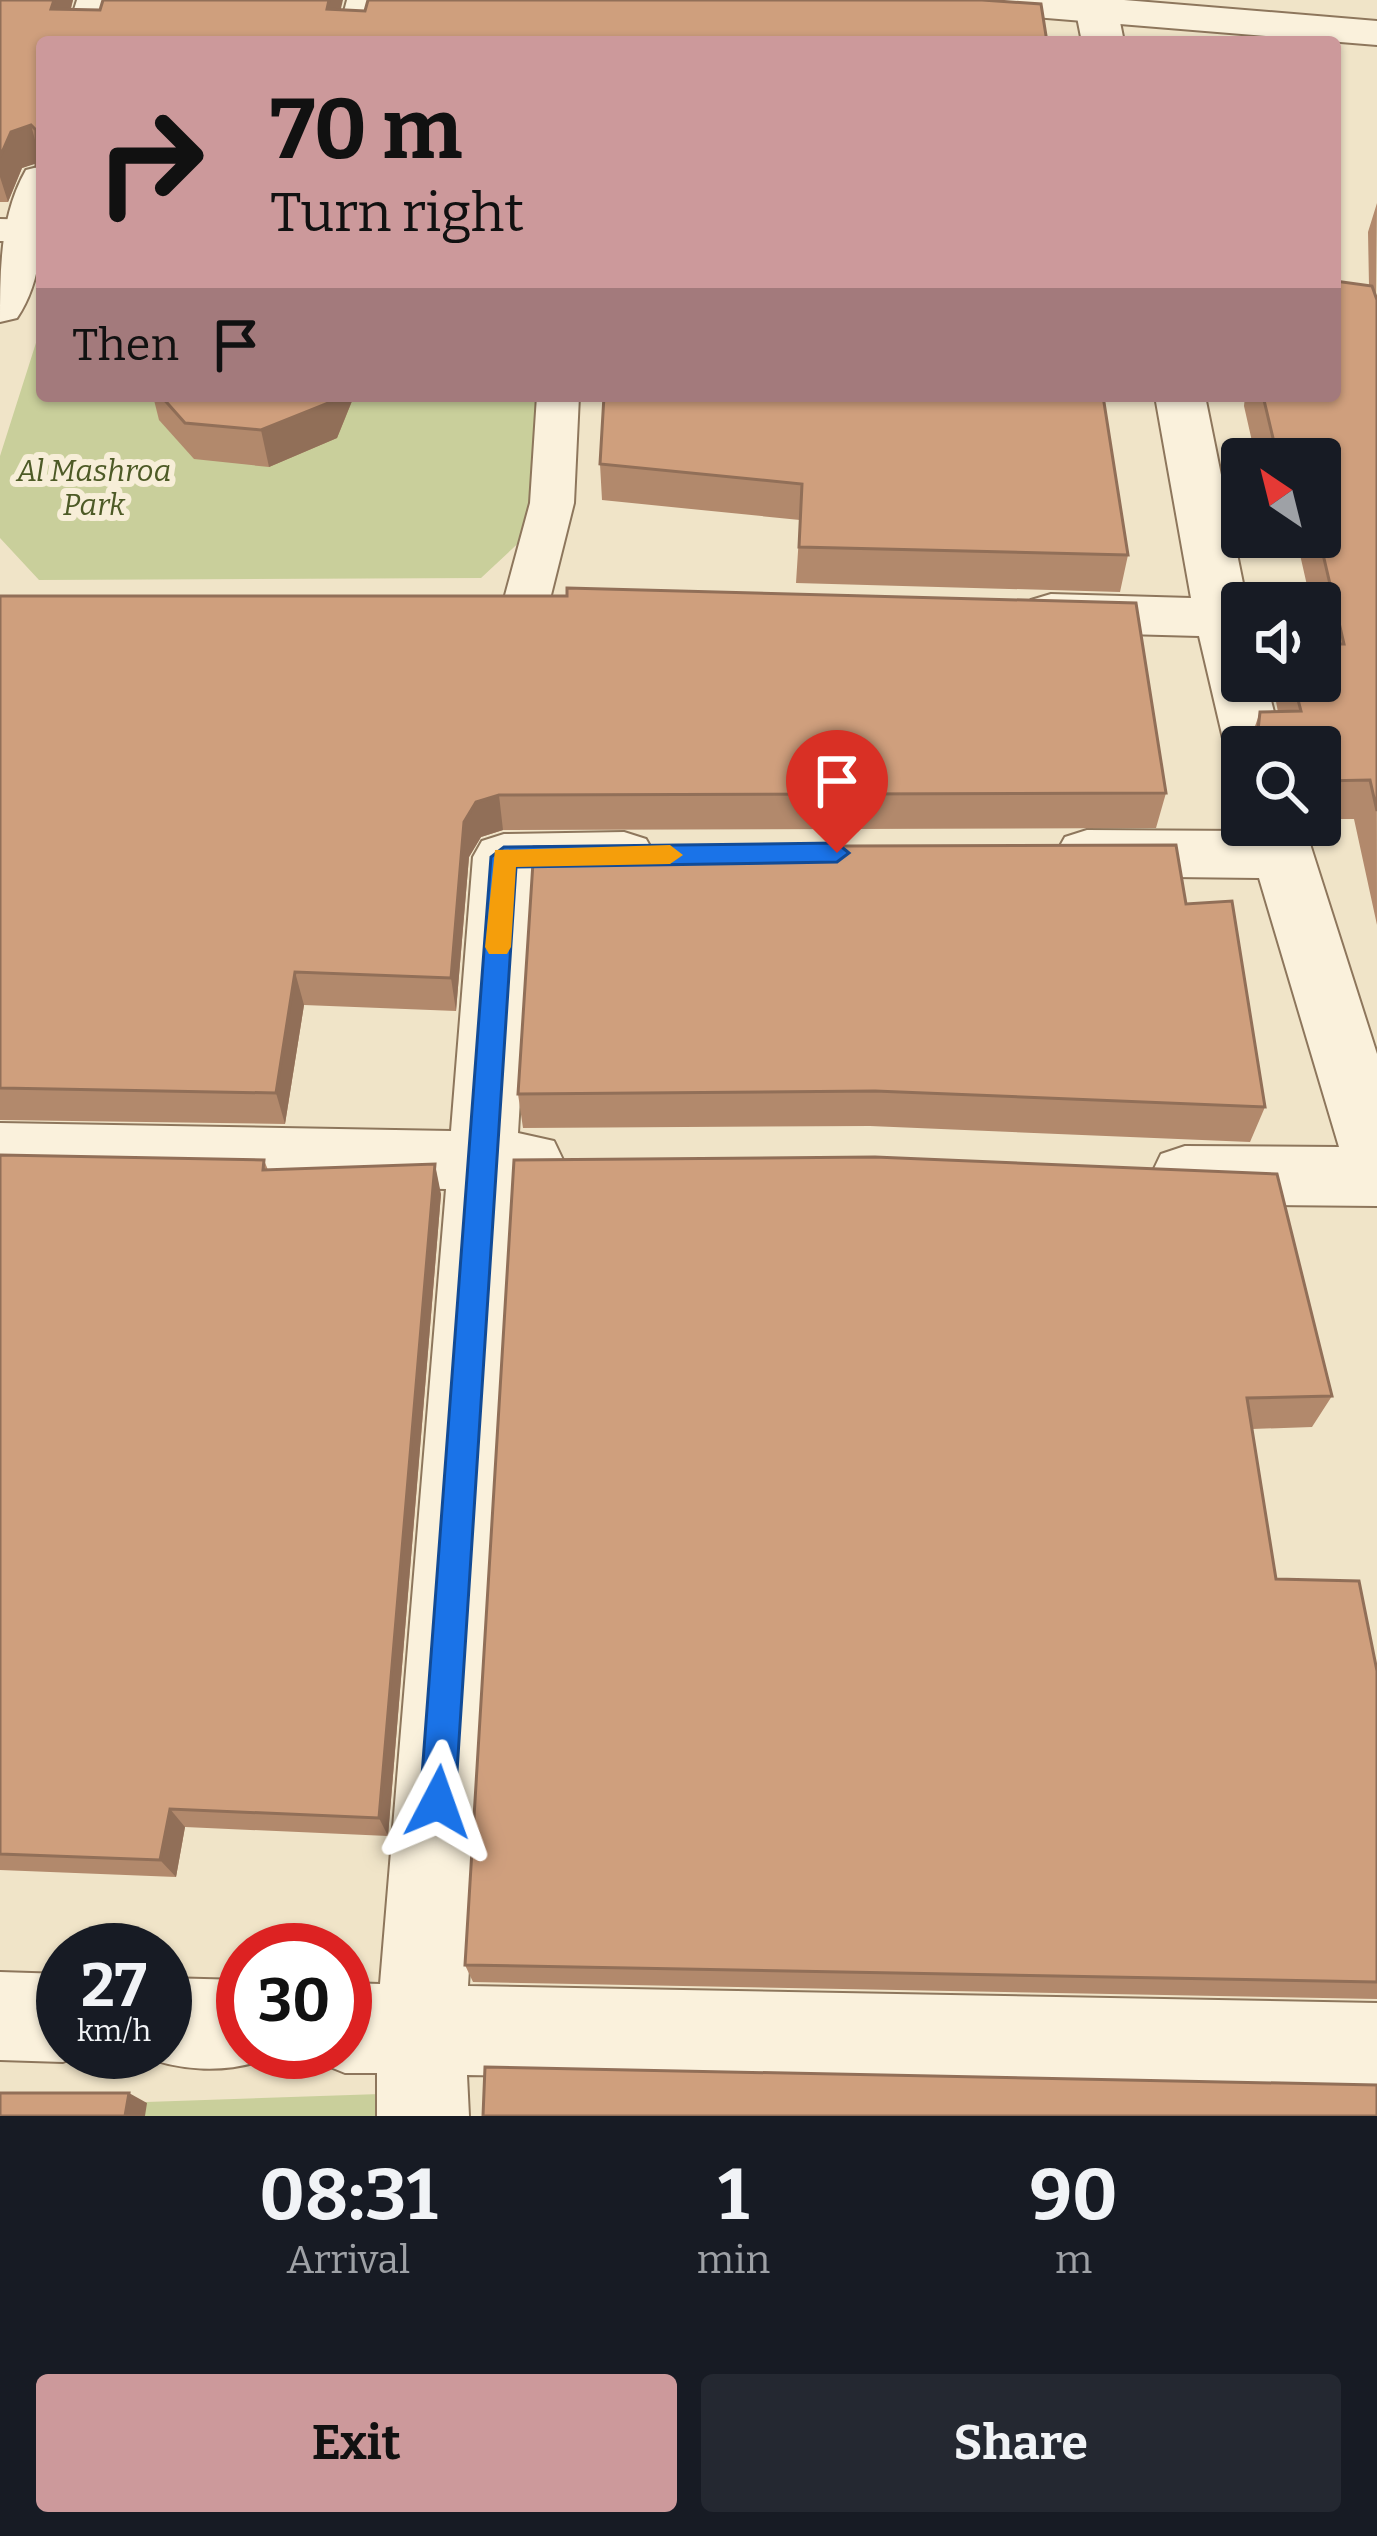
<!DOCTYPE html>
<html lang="en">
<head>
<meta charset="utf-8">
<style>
	:root { --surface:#171b24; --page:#242831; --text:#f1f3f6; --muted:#9ea1a6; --accent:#cc999b }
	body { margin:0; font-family:Bitter,serif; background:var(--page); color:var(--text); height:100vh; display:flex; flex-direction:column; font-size:45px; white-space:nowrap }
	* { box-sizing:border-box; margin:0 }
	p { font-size:39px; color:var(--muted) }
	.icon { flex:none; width:66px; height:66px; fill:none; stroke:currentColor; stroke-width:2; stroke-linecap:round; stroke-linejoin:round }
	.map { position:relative; height:2116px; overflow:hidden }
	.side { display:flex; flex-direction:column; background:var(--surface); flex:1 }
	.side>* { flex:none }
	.banner { position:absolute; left:36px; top:36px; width:1305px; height:366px; border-radius:12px; box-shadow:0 3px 9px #0004; background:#cc999b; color:#111; overflow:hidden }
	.needle { width:78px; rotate:325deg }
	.tools { position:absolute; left:1221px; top:438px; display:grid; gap:24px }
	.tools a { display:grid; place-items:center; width:120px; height:120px; border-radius:12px; background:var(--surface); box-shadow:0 3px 9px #0004; font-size:60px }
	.speed { position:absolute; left:36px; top:1923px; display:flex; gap:24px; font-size:60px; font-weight:700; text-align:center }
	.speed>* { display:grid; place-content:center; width:156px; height:156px; border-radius:50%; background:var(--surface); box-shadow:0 3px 9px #0004; line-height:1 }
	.speed small { font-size:30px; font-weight:400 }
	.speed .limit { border:18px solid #d22; background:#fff; color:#111 }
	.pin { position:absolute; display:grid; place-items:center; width:102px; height:102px; color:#fff; margin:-123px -51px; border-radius:50% 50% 50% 0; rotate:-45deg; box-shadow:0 0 12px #0007 }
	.pin .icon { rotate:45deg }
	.me { position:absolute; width:132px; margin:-66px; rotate:4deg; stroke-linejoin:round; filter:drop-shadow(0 0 9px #0008) }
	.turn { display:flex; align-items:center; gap:42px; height:252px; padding:0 36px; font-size:54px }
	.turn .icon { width:156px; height:156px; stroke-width:2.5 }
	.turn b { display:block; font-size:84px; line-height:102px }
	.then { display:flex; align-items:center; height:114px; padding:0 36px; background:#0003; gap:24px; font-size:45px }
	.eta { display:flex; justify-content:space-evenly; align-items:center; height:204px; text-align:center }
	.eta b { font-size:72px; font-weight:700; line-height:84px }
	.cta { display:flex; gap:24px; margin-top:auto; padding:24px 36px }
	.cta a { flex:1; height:138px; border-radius:12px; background:var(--accent); color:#111; font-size:48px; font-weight:700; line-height:138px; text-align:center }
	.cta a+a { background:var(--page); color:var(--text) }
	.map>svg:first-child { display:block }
	.green { fill:#c9cf9b }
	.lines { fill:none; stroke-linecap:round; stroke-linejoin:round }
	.service-casing { stroke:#8d765c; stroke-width:4 }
	.minor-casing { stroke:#8d765c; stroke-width:4 }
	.tertiary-casing { stroke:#8d765c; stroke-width:4 }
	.service { fill:#faf1dc; fill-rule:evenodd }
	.minor { fill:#faf1dc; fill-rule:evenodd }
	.tertiary { fill:#faf1dc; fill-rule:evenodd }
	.wall { fill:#b2896c }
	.shaded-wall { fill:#916f58 }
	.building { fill:#cf9f7d; stroke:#916f58; stroke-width:3 }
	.route { fill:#1a73e8; stroke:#114b97; stroke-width:3 }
	.slow { fill:#f59e0b }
	.labels { text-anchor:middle; stroke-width:12; stroke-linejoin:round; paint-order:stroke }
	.far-park-label { font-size:30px; font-style:italic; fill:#4d5a26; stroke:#f7eed8 }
</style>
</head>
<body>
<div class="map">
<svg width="1377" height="2116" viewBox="0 0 1377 2116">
	<rect width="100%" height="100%" fill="#f0e4c8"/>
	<g class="green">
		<polygon points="42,324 42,396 537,396 527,535 481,578 39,580 0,538 0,456"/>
		<polygon points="380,2094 378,2116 0,2116 0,2107"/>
	</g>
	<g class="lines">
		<g class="service-casing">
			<g id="service">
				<polygon points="347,0 381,0 370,42 336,42"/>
				<polygon points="0,219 42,220 42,242 0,241"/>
				<polygon points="537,396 579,396 574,503 550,599 543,610 527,614 511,610 504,599 530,503"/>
			</g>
		</g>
		<g class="minor-casing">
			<g id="minor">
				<polygon points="77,0 117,0 106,42 64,42"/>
				<polygon points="1081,0 1121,0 1118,12 1124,42 1082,42 1076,12"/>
				<path d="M42 166C42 217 47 274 17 318L0 322C0 271 0 215 26 170Z"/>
				<polygon points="1155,396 1205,396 1247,603 1242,603 1242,681 1266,681 1283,747 1242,747 1242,765 1233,762 1225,747 1199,636 1051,632 1031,626 1023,613 1031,600 1051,594 1191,598"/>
				<polygon points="1244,825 1304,825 1377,1054 1377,1206 1185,1204 1161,1196 1151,1175 1161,1154 1185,1146 1339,1147 1259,878 1087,876 1065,869 1056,853 1065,837 1087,830 1246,831"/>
				<polygon points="624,832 646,839 655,855 646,871 624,878 533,880 518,1133 554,1141 564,1162 554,1183 515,1191 468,1986 1377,2003 1377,2093 467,2075 469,2116 377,2116 377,2073 345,2073 313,2060 310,2052 345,2052 345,1983 380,1984 446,1189 0,1181 0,1123 451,1131 473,857 482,841 504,834"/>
				<polygon points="0,1972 63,1974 63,2052 88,2052 63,2062 0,2060"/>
				<path d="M165 1978 243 1980V2052H276L274 2056C229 2075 179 2072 134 2053L165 2052Z"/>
			</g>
		</g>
		<g class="tertiary-casing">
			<polygon id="tertiary" points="953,0 1124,0 1377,21 1377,45 973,12 959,9"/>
		</g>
		<use href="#service" class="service"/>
		<use href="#minor" class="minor"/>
		<use href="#tertiary" class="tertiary"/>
	</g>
	<g class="wall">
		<polygon points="0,0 73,0 71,9 365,11 982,0 42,42 42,185 36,163 22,168 8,202 0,202"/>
		<polygon points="1377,203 1376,297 1377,925 1354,819 1320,819 1320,747 1242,747 1242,821 1231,821 1233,767 1245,728 1254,729 1260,712 1278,712 1272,681 1320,681 1320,603 1311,603 1296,537 1320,537 1320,459 1256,459 1244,406 1245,396 1335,396 1369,285 1368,232"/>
		<polygon points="153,396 354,396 337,438 269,467 194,459 159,420"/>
		<polygon points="604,396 1128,555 1120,592 796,583 800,520 602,500 600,464"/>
		<polygon points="0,596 1166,793 1156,828 503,830 481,837 469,857 456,1011 304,1005 285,1124 0,1120"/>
		<polygon points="1186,904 1265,1107 1250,1142 870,1126 523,1128 518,1094"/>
		<polygon points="0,1155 264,1160 268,1170 441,1194 388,1836 185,1827 176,1877 0,1870"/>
		<polygon points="875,1157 1332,1396 1312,1427 1252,1429 1276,1579 1377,1671 1377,1999 473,1982 465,1965"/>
	</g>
	<g class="shaded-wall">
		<polygon points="54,0 73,0 61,42 51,9"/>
		<polygon points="329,0 343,0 333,42 327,9"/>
		<polygon points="31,125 41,162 22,168 8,202 0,177 0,157 11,132"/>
		<polygon points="333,396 354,396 337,438 269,467 261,430"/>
		<polygon points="499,795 503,830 481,837 469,857 456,1011 451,978 464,822 476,802"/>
		<polygon points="295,972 304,1005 285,1124 276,1093"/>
		<polygon points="435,1164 441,1194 388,1836 379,1818"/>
		<polygon points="170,1809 185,1827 176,1877 160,1860"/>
		<polygon points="129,2093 147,2103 145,2116 125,2116"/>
	</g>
	<g class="building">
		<polygon points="0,0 54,0 51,9 100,10 103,0 329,0 327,9 365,11 368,0 982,0 1041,4 1047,42 42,42 42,166 36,166 36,130 31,125 11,132 0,157"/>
		<polygon points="1335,281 1372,286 1377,300 1377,811 1370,780 1320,781 1320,747 1245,747 1245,728 1258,730 1260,712 1301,711 1293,681 1320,681 1320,644 1344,644 1319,537 1320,459 1278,459 1263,396 1335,396"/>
		<polygon points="161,396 333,396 331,402 261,430 185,423"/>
		<polygon points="604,396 1103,396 1128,555 799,547 802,484 600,464"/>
		<polygon points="567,588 1136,603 1166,793 499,795 476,802 464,822 451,978 295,972 276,1093 0,1088 0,596 567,596"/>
		<polygon points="1176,845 1186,904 1232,901 1265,1107 875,1091 518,1094 534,847"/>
		<polygon points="0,1155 264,1160 263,1170 435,1164 379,1818 170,1809 160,1860 0,1854"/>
		<polygon points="875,1157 1277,1174 1332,1396 1247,1398 1276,1579 1359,1581 1377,1671 1377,1982 465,1965 514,1160"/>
		<polygon points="485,2067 1377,2085 1377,2116 483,2116"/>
		<polygon points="0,2093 129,2093 125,2116 0,2116"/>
	</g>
	<polygon class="route" points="837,843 849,853 837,862 516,867 455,1802 450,1815 438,1820 425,1815 420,1802 491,857 504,847"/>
	<polygon class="slow" points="670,845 683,855 670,864 516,867 511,947 507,954 489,954 485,947 495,850"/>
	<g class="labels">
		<g class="far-park-label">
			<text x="94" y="481">Al Mashroa<tspan x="94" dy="34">Park</tspan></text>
		</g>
	</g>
</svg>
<div class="tools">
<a><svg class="needle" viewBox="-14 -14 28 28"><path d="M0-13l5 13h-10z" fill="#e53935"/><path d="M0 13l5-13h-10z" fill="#9ea1a6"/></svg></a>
<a><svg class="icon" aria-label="sound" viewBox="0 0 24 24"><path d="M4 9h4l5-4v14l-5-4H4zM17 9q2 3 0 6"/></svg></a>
<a><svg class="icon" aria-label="search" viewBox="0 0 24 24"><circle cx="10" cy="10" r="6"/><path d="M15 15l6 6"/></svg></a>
</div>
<div class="speed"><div>27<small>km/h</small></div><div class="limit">30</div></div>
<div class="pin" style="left:837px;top:853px;background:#d93025"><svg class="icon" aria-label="arrive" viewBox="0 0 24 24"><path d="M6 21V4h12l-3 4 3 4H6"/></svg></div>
<svg class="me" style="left:438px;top:1802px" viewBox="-20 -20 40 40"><path d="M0-17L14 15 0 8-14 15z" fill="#1a73e8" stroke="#fff" stroke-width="4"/></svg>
<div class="banner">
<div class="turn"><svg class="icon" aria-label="right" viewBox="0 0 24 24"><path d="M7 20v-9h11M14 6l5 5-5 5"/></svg><div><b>70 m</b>Turn right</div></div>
<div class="then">Then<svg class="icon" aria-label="arrive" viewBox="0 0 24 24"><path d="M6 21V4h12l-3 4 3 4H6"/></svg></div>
</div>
</div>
<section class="side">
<div class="eta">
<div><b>08:31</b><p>Arrival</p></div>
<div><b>1</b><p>min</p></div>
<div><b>90</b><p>m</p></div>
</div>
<div class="cta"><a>Exit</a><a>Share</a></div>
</section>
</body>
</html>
